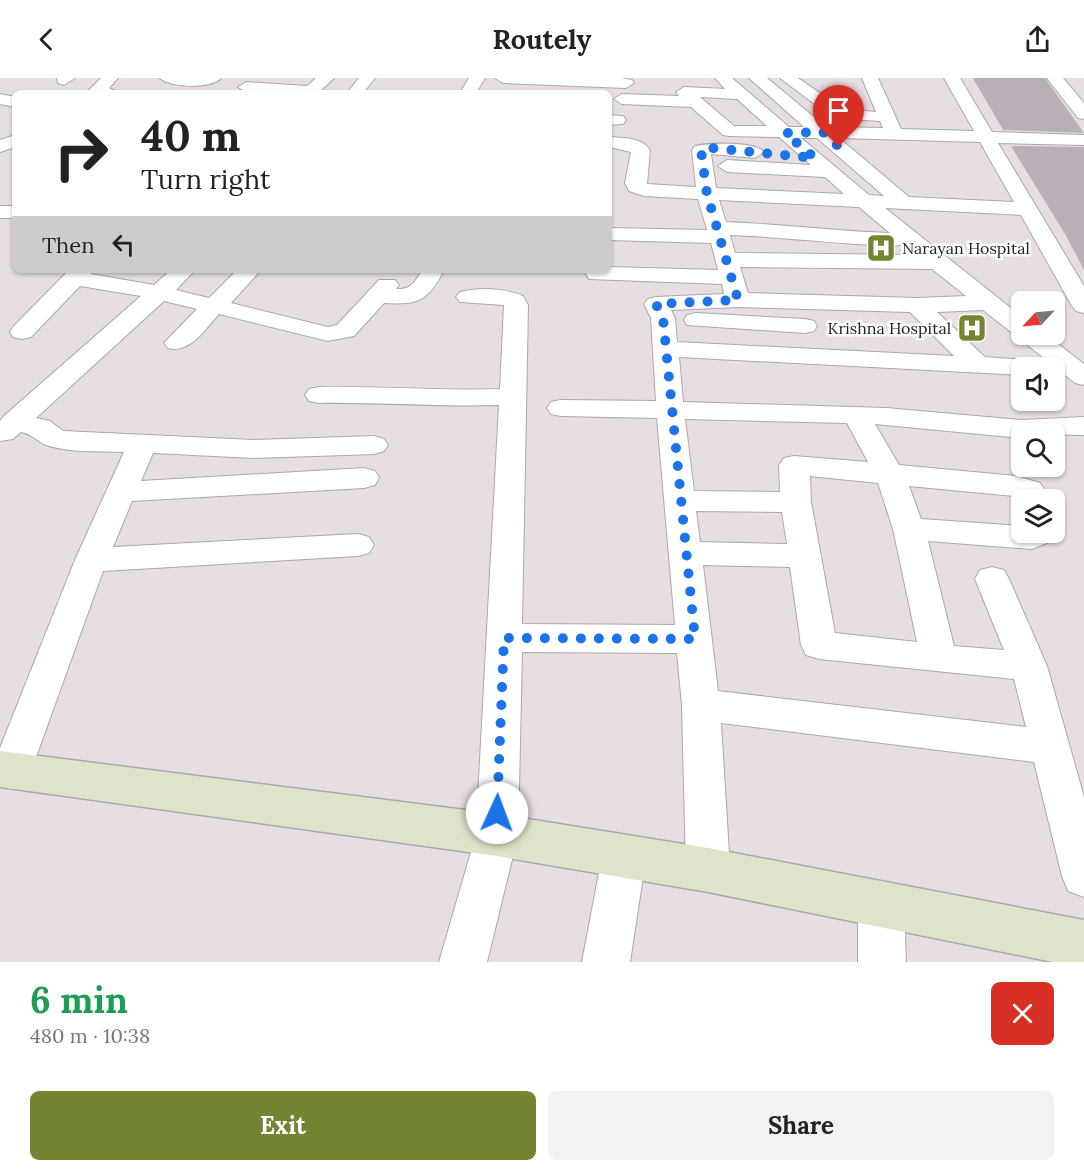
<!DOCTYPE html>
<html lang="en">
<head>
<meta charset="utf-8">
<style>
	:root { --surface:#fff; --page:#f2f2f2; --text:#222; --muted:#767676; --accent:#738433 }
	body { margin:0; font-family:Lora,serif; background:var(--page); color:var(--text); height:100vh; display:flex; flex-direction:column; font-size:22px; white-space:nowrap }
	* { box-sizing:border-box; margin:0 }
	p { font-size:20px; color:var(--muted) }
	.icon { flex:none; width:33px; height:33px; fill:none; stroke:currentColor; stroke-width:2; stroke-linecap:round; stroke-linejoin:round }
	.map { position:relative; height:884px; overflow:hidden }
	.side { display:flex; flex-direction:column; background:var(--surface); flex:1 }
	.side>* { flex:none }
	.banner { position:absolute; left:12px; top:12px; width:600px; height:183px; border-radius:9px; box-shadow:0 2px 4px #0004; background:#fff; color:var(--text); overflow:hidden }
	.needle { width:39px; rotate:244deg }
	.tools { position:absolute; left:1011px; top:213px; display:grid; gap:12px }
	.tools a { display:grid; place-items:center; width:54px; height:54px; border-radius:9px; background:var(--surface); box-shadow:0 2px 4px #0004; font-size:30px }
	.pin { position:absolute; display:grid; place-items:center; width:51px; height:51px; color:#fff; margin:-62px -26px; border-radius:50% 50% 50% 0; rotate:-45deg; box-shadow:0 0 6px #0007 }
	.pin .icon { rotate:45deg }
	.me { position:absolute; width:66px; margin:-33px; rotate:2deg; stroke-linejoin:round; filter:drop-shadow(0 0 4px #0008) }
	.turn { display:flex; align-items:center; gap:21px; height:126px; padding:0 30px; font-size:27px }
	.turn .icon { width:78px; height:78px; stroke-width:2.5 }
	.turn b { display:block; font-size:42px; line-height:51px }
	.then { display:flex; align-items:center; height:57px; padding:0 30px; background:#0003; gap:12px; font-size:22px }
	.round { display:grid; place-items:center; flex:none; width:63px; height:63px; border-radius:9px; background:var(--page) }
	.headline { display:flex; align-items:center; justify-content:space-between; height:102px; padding:0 30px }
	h1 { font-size:36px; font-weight:800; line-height:45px; color:#1e9e55 }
	.cta { display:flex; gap:12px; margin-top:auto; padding:12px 30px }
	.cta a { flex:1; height:69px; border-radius:9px; background:var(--accent); color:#fff; font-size:24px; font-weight:800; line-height:69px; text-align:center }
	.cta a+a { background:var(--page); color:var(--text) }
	header { display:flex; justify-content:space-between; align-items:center; height:78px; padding:0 30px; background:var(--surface); font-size:27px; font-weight:800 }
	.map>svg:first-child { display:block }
	.building { fill:#b8b0b6 }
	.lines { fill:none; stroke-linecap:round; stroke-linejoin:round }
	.minor-casing { stroke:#aea6ac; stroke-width:2 }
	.secondary-casing { stroke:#aea6ac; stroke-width:3 }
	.minor { fill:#fff; fill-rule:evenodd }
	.secondary { fill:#dee4c9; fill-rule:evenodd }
	.route { stroke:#1a73e8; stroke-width:10; stroke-dasharray:0 18 }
	.labels { text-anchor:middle; stroke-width:5; stroke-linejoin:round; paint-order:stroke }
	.far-poi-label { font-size:16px; fill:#242123; stroke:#fff; text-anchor:start }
</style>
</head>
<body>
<header><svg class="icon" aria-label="back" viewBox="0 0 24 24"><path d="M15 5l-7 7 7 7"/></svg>Routely<svg class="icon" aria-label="share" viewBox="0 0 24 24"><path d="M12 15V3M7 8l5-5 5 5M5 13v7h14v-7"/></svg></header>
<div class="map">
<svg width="1084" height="884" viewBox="0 0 1084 884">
	<rect width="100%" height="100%" fill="#e7dee4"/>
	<g class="building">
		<polygon points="973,0 1045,0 1084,55 1003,52"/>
		<polygon points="1011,68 1084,69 1084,192 1065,156"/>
	</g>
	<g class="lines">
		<g class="minor-casing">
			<g id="minor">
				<polygon points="57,0 75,0 64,7 58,5"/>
				<polygon points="101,0 118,0 109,10 120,15 91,15 89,12"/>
				<path d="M160 0H221C211 11 170 10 160 0Z"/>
				<polygon points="316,0 334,0 318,15 246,14 238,9 246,4 307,8"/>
				<polygon points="359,0 375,0 363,15 347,15"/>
				<polygon points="469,0 485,0 476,15 460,15"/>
				<polygon points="495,0 621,0 632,2 634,5 626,10 503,5"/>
				<path d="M715 0H732L789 49H804L749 0H767L826 49 883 50 880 43 833 40 780 0H798L843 31 876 34 862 0H878L901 51 974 53 944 0H960L992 54 1084 57V67L998 65 1084 208V235L1076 233 1072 228 1021 137 885 130 1022 239V256H1045L1084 286V307L1075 305 1051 286 1054 290H1022V297L679 279 683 324 886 330 1021 342 1084 339V357L1022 356 1021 360 875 346 899 387 1016 398 1040 405 1052 422 1022 423 1014 418 909 408 921 441 1022 448V454H1054V447L1059 454 1054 462 1032 471 928 463 954 568 1004 572 975 501 980 492 992 489 1004 492 1009 501 1047 588 1084 719V819L1068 813 1062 798 1034 684 721 645 730 792 724 807 708 813 692 807 686 792 682 627 677 575 522 574 518 757 487 884H439L476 757 499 327C438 329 379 324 319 325L309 323 305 317 309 311 319 309C380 308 439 313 500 311L504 227 460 224 456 219 460 214C479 209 505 210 523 218L528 227 522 546 675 547 657 340 561 338 551 336 547 330 551 324 561 322 656 323 651 240 644 226 648 221 656 219 724 216 722 206 589 201 586 196 588 192H609V189L718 192 711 165 609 162V150L707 152 698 121 644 118 629 113 625 105 631 74 609 69V59C624 60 641 59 650 72L647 106 696 109 692 72 695 68C708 65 756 63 764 74L755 80 711 76 716 110 844 116 825 99 727 94 718 88 727 82 811 87 779 59 729 58 723 57 691 29 622 26 614 21 622 16 679 18 676 14 684 9 725 11ZM700 19 737 21 767 48H734ZM801 60H817L884 118 869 117ZM839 60 980 64 1014 124 909 119ZM719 122 859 129 890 155C835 153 781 146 726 144ZM730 157C785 159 839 166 894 168L902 166 916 177 735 175ZM740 189 932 191 966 218 917 220 748 215ZM738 229 910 234 954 278 677 264 675 240 671 232ZM983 232 1049 284 985 279 937 234ZM685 341 847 345 868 384 794 378 784 380 779 387 780 414 694 413ZM810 398 878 405 893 451 917 564 835 555 811 424ZM696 433 782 434 787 466 700 464ZM703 487 790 489 801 567 806 577 819 581 1014 601 1026 649 718 613Z"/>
				<polygon points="1047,0 1063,0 1084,25 1084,41 1078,40"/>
				<polygon points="0,16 15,19 15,29 0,26"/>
				<polygon points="609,37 623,38 626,42 623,46 609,47"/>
				<polygon points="15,57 15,69 0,74 0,62"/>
				<rect x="0" y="128" width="15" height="12"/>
				<path d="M69 192H93L91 196 154 207 171 192H195L176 212 209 220 237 192H261L231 225 328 249 337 247 379 202H395L399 207 396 211C411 212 415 204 422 192H444C428 223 419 227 384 225L354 258 328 263 219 236C205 251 190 276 168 270L164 265 197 231 164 223 36 340 50 343 63 353 254 362 374 358 384 361 388 367 384 373 374 376 254 380 153 375 141 403 364 390 375 393 379 400 375 407 364 410 132 423 113 469 358 456 369 459 374 467 369 475 358 478 103 493 31 693 25 706 11 711 0 707V670L75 482 124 374C100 373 70 375 46 367 37 363 32 356 21 354L13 361 0 363V343L4 338 141 218 80 208 31 259 22 261 13 259 10 254 13 249Z"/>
				<polygon points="696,235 805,241 814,243 817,248 814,253 805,255 687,247 684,242 687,237"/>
				<polygon points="624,759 639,765 646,779 630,884 582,884 602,779 609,765"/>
				<polygon points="881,803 897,809 904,825 906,884 858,884 858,825 865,809"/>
			</g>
		</g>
		<g class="secondary-casing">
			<polygon id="secondary" points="0,673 497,736 708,770 1084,842 1084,884 1053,884 708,814 497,778 0,709"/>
		</g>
		<use href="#minor" class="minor"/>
		<use href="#secondary" class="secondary"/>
	</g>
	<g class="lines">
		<polyline class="route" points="497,735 504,560 695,561 663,240 656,226 738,222 707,116 701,72 710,70 815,80 785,55 823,54 839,69"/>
	</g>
	<defs>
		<g id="hospital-square" transform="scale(1.5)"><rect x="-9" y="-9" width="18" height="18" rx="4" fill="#738433" stroke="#fff"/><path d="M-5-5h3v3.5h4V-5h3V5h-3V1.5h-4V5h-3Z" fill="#fff"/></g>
	</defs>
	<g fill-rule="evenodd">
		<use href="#hospital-square" x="881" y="170"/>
		<use href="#hospital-square" x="972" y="250"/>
	</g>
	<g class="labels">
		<g class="far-poi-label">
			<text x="902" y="176">Narayan Hospital</text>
			<text x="951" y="256" text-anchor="end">Krishna Hospital</text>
		</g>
	</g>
</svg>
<div class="tools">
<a><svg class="needle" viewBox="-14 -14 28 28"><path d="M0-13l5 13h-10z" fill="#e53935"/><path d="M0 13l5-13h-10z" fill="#767676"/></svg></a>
<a><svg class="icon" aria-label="sound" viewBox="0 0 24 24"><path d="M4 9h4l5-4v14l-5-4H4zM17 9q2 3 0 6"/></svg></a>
<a><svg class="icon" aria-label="search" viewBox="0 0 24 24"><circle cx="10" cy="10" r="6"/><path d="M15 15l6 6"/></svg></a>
<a><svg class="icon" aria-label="layers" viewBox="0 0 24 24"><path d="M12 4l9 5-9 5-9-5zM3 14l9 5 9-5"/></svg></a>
</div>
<div class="pin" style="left:839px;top:69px;background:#d93025"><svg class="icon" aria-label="arrive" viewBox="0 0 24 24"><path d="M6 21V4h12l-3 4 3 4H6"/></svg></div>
<svg class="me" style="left:497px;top:735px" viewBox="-20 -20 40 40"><circle r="19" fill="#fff"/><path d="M0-13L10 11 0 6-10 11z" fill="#1a73e8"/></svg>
<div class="banner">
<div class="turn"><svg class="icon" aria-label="right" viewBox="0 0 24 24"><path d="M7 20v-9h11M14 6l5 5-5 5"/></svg><div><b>40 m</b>Turn right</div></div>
<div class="then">Then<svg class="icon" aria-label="left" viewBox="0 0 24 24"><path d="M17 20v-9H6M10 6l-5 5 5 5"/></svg></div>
</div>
</div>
<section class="side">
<div class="headline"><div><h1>6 min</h1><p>480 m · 10:38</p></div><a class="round" style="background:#d93025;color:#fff"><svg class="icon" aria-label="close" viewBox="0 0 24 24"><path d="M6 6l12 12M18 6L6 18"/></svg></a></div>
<div class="cta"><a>Exit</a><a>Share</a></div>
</section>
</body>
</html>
